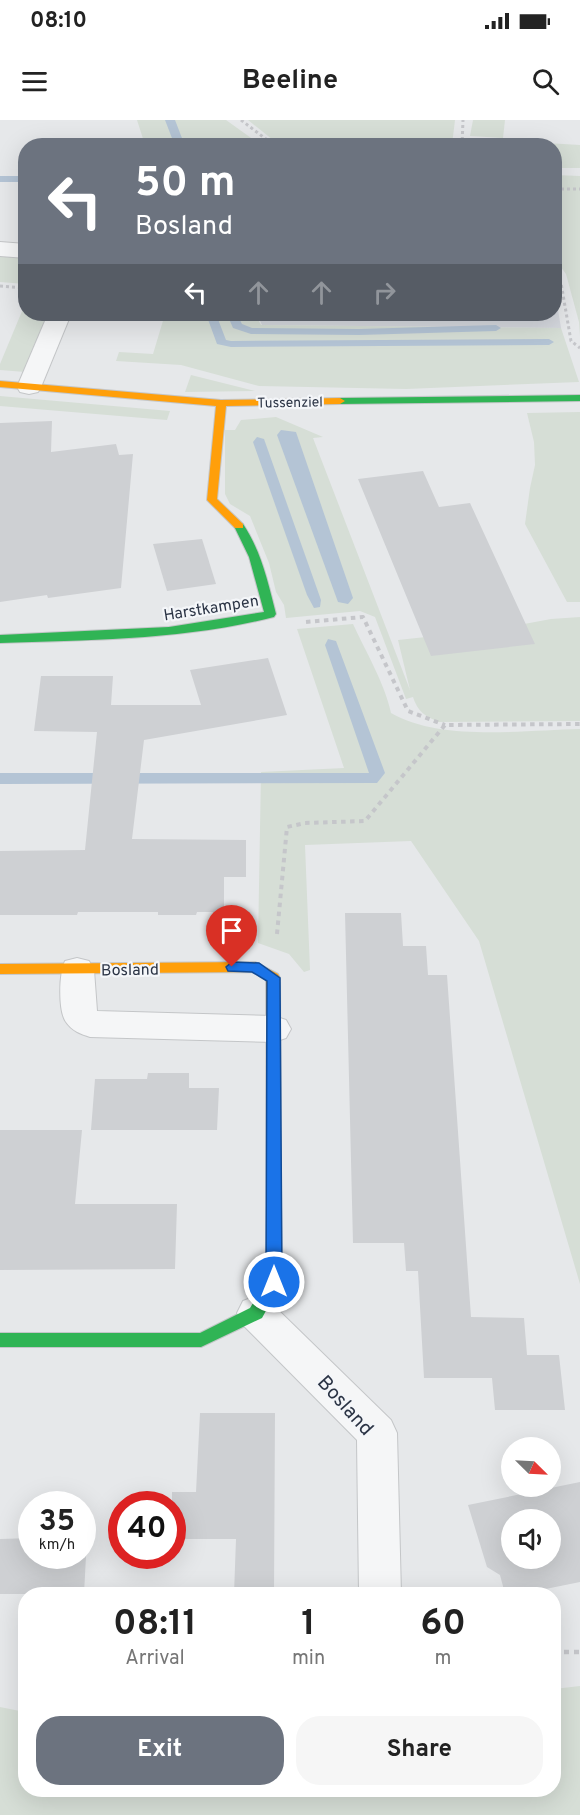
<!DOCTYPE html>
<html lang="en">
<head>
<meta charset="utf-8">
<style>
	:root { --surface:#fff; --page:#f6f6f6; --text:#222; --muted:#767676; --accent:#6c737f }
	body { margin:0; font-family:Overpass,sans-serif; background:var(--page); color:var(--text); height:100vh; display:flex; flex-direction:column; font-size:22px; white-space:nowrap }
	* { box-sizing:border-box; margin:0 }
	p { font-size:20px; color:var(--muted) }
	.icon { flex:none; width:33px; height:33px; fill:none; stroke:currentColor; stroke-width:2; stroke-linecap:round; stroke-linejoin:round }
	.map { position:relative; flex:1; overflow:hidden }
	.panel { position:absolute; left:18px; top:1467px; width:543px; height:210px; display:flex; flex-direction:column; background:var(--surface); border-radius:24px; box-shadow:0 6px 24px #0002 }
	.panel>* { flex:none }
	.guide { position:absolute; left:18px; top:18px; width:544px; height:183px; border-radius:24px; box-shadow:0 6px 24px #0002; background:#6c737f; color:#fff; overflow:hidden }
	.needle { width:39px; rotate:114deg }
	.buttons { position:absolute; left:501px; top:1317px; display:grid; gap:12px }
	.buttons a { display:grid; place-items:center; width:60px; height:60px; border-radius:50%; background:var(--surface); box-shadow:0 6px 24px #0002; font-size:30px }
	.speed { position:absolute; left:18px; top:1371px; display:flex; gap:12px; font-size:30px; font-weight:700; text-align:center }
	.speed>* { display:grid; place-content:center; width:78px; height:78px; border-radius:50%; background:var(--surface); box-shadow:0 6px 24px #0002; line-height:1 }
	.speed small { font-size:15px; font-weight:400 }
	.speed .limit { border:9px solid #d22; background:#fff; color:#111 }
	.pin { position:absolute; display:grid; place-items:center; width:51px; height:51px; color:#fff; margin:-62px -26px; border-radius:50% 50% 50% 0; rotate:-45deg; box-shadow:0 0 6px #0007 }
	.pin .icon { rotate:45deg }
	.me { position:absolute; width:66px; margin:-33px; rotate:0deg; stroke-linejoin:round; filter:drop-shadow(0 0 4px #0008) }
	.turn { display:flex; align-items:center; gap:21px; height:126px; padding:0 18px; font-size:27px }
	.turn .icon { width:78px; height:78px; stroke-width:2.5 }
	.turn b { display:block; font-size:42px; line-height:51px }
	.lanes { display:flex; align-items:center; height:57px; padding:0 18px; background:#0003; justify-content:center; gap:30px; direction:ltr }
	.lanes .off { opacity:.35 }
	.eta { display:flex; justify-content:space-evenly; align-items:center; height:102px; text-align:center }
	.eta b { font-size:36px; font-weight:700; line-height:42px }
	.primary-button { display:flex; gap:12px; margin-top:auto; padding:12px 18px }
	.primary-button a { flex:1; height:69px; border-radius:24px; background:var(--accent); color:#fff; font-size:24px; font-weight:700; line-height:69px; text-align:center }
	.primary-button a+a { background:var(--page); color:var(--text) }
	.status { display:flex; justify-content:space-between; align-items:center; height:42px; padding:0 30px; background:var(--surface); direction:ltr }
	.status svg { height:16px; fill:currentColor }
	header { display:flex; justify-content:space-between; align-items:center; height:78px; padding:0 18px; background:var(--surface); font-size:27px; font-weight:700 }
	.map>svg:first-child { display:block }
	.built { fill:#d4d7dd }
	.green { fill:#d6ded6 }
	.water { fill:#b4c4d5 }
	.lines { fill:none; stroke-linecap:round; stroke-linejoin:round }
	.stream { fill:#b4c4d5; fill-rule:evenodd }
	.building { fill:#ced0d3; fill-rule:evenodd }
	.street-casing { stroke:#c4c6c8; stroke-width:2 }
	.fast-casing { stroke:#c4c6c8; stroke-width:2 }
	.slow-casing { stroke:#c4c6c8; stroke-width:2 }
	.path-far2 { stroke:#c5c6ca; stroke-width:3; stroke-dasharray:3 3; stroke-linecap:butt }
	.path-far1 { stroke:#c5c6ca; stroke-width:4; stroke-dasharray:4.5 4.5; stroke-linecap:butt }
	.path { stroke:#c5c6ca; stroke-width:4.5; stroke-dasharray:5 5; stroke-linecap:butt }
	.street { fill:#f5f6f7; fill-rule:evenodd }
	.fast { fill:#30b455; fill-rule:evenodd }
	.slow { fill:#ff9f0a; fill-rule:evenodd }
	.route { fill:#1a73e8; stroke:#114b97; stroke-width:1.5 }
	.labels { text-anchor:middle; stroke-width:4.5; stroke-linejoin:round; paint-order:stroke }
	.far-street-label { font-size:14px; fill:#2b3445; stroke:#f4f6f9 }
	.street-label { font-size:16px; fill:#2b3445; stroke:#f4f6f9 }
	.near-street-label { font-size:20px; fill:#2b3445; stroke:#f4f6f9 }
</style>
</head>
<body>
<div class="status"><b>08:10</b><svg viewBox="0 0 49 12"><path d="M0 12V9h3v3zM5 12V6h3v6zM10 12V3h3v9zM15 12V0h3v12zM26 1h20v11H26zM47 4h2v5h-2z"/></svg></div>
<header><svg class="icon" aria-label="menu" viewBox="0 0 24 24"><path d="M4 6h16M4 12h16M4 18h16"/></svg>Beeline<svg class="icon" aria-label="search" viewBox="0 0 24 24"><circle cx="10" cy="10" r="6"/><path d="M15 15l6 6"/></svg></header>
<div class="map">
<svg width="580" height="1695" viewBox="0 0 580 1695">
	<rect width="100%" height="100%" fill="#e6e8ea"/>
	<polygon class="built" points="555,172 561,208 262,205 257,194 555,194"/>
	<g class="green">
		<polygon points="137,0 226,0 261,25 145,25"/>
		<polygon points="248,0 455,0 452,25 285,26 273,20"/>
		<polygon points="473,0 505,0 503,18 470,16"/>
		<polygon points="493,20 580,25 580,48 555,48 555,26 492,26"/>
		<polygon points="555,55 580,56 580,216 579,202 566,154 555,139"/>
		<polygon points="0,135 25,137 25,164 0,162"/>
		<polygon points="25,184 26,194 48,194 25,252 0,250 0,244"/>
		<polygon points="165,194 255,194 261,205 561,208 579,262 406,269 259,266 181,245 116,241 119,232 153,234"/>
		<polygon points="191,255 255,271 185,272"/>
		<polygon points="0,276 170,291 167,300 0,286"/>
		<polygon points="580,292 580,482 567,482 525,404 530,368 535,345 534,322 527,293"/>
		<path d="M276 297 323 317 313 318 410 570 398 520 491 510 551 499 580 497V601L439 602C425 596 418 592 413 577L406 579 375 497 360 491 286 498 284 485 276 472 269 443 250 396 230 384 225 374V310H235L241 300Z"/>
		<path d="M353 504C366 532 385 564 391 593 441 622 523 610 580 609V1164L479 821 411 721 305 725 310 850 304 852 289 834 258 823 261 652 344 648 297 509Z"/>
		<polygon points="580,1566 580,1695 0,1695 0,1587 25,1592 26,1670 554,1670 554,1569"/>
	</g>
	<g class="water">
		<polygon points="281,310 296,312 353,478 348,484 338,482 277,315"/>
		<polygon points="257,317 264,319 321,480 320,487 314,488 307,475 253,322"/>
		<polygon points="328,519 336,521 385,653 377,663 0,664 0,653 369,653 325,525"/>
	</g>
	<g class="lines">
		<g class="stream">
			<polygon points="165,0 175,0 185,26 175,26"/>
			<rect x="0" y="56" width="26" height="6"/>
			<polygon points="206,194 216,194 226,220 231,221 549,219 554,222 549,225 231,227 217,224"/>
			<polygon points="227,194 237,194 242,204 252,208 359,209 496,205 501,208 496,211 359,215 251,214 233,208"/>
		</g>
	</g>
	<g class="building">
		<polygon points="52,301 51,332 116,324 119,335 133,334 121,468 48,478 47,475 0,482 0,303"/>
		<polygon points="423,351 439,387 470,383 535,524 431,536 358,359"/>
		<polygon points="202,419 216,464 167,471 153,424"/>
		<polygon points="268,538 287,595 144,620 132,719 246,720 246,757 224,757 224,792 197,792 196,795 158,795 158,792 78,792 77,795 0,795 0,731 85,730 97,612 34,611 41,556 113,556 111,585 201,585 190,550"/>
		<polygon points="345,793 401,793 403,826 426,826 428,855 447,855 471,1197 524,1198 527,1235 559,1235 565,1290 495,1290 492,1258 424,1258 418,1151 406,1151 404,1123 353,1123"/>
		<polygon points="148,953 189,953 189,968 219,968 217,1010 91,1010 95,959 147,959"/>
		<polygon points="0,1010 82,1010 75,1084 177,1084 175,1149 0,1150"/>
		<polygon points="200,1293 275,1293 274,1474 234,1474 236,1419 172,1419 172,1372 196,1372"/>
		<path d="M580 1362V1462L521 1474H505L500 1455 487 1447 468 1385ZM512 1400H550V1438H512Z"/>
		<polygon points="82,1417 87,1417 84,1474 0,1474 0,1419 32,1418 32,1436 82,1436"/>
	</g>
	<g class="lines">
		<g class="street-casing">
			<g id="street">
				<polygon points="0,122 26,124 26,138 0,136"/>
				<polygon points="48,194 71,194 41,267 38,272 29,274 20,272 17,267"/>
				<path d="M77 838 89 841 94 850 97 891 274 896 286 900 291 909 286 918 274 922 90 917C81 914 72 911 66 902 58 891 59 853 65 841Z"/>
				<polygon points="256,1176 269,1181 391,1300 397,1313 401,1474 359,1474 357,1320 243,1205 237,1193 243,1181"/>
			</g>
		</g>
		<g class="fast-casing">
			<g id="fast">
				<polygon points="580,275 580,281 340,284 335,281 340,278"/>
				<path d="M239 403 243 404C261 431 268 462 276 494L274 497C185 520 92 520 0 523V515L169 507 264 492 249 437 234 406Z"/>
				<polygon points="274,1080 279,1082 281,1086 282,1162 262,1198 201,1227 0,1227 0,1213 200,1213 250,1188 266,1161 267,1086 269,1082"/>
			</g>
		</g>
		<g class="slow-casing">
			<g id="slow">
				<polygon points="0,261 221,280 340,278 345,281 340,284 226,286 217,379 243,404 243,408 235,408 207,380 216,286 0,267"/>
				<polygon points="255,842 278,854 280,858 281,1086 279,1090 274,1092 269,1090 267,1086 266,860 253,852 0,854 0,844"/>
			</g>
		</g>
		<g class="path-far2">
			<polyline points="241,0 275,26"/>
			<polyline points="462,26 463,0"/>
			<polyline points="555,69 580,69"/>
			<polyline points="555,155 561,163 571,221 580,228"/>
			<polyline points="0,166 26,168"/>
		</g>
		<g class="path-far1">
			<polyline points="306,502 363,497 408,591 445,605"/>
			<polyline points="277,814 287,707 305,703 365,701 445,605 580,604"/>
		</g>
		<polyline class="path" points="554,1532 580,1532"/>
		<use href="#street" class="street"/>
		<use href="#fast" class="fast"/>
		<use href="#slow" class="slow"/>
	</g>
	<polygon class="route" points="232,842 259,843 280,858 282,1162 280,1167 274,1169 269,1167 266,1162 267,861 252,852 228,851 226,847"/>
	<g class="labels">
		<g class="far-street-label">
			<text transform="translate(290 282) rotate(-1)" y="5">Tussenziel</text>
		</g>
		<g class="street-label">
			<text transform="translate(211 487) rotate(-9)" y="6">Harstkampen</text>
			<text transform="translate(130 849) rotate(-1)" y="6">Bosland</text>
		</g>
		<g class="near-street-label">
			<text transform="translate(346 1285) rotate(48)" y="7">Bosland</text>
		</g>
	</g>
</svg>
<div class="buttons">
<a><svg class="needle" viewBox="-14 -14 28 28"><path d="M0-13l5 13h-10z" fill="#e53935"/><path d="M0 13l5-13h-10z" fill="#767676"/></svg></a>
<a><svg class="icon" aria-label="sound" viewBox="0 0 24 24"><path d="M4 9h4l5-4v14l-5-4H4zM17 9q2 3 0 6"/></svg></a>
</div>
<div class="speed"><div>35<small>km/h</small></div><div class="limit">40</div></div>
<div class="pin" style="left:232px;top:847px;background:#d93025"><svg class="icon" aria-label="arrive" viewBox="0 0 24 24"><path d="M6 21V4h12l-3 4 3 4H6"/></svg></div>
<svg class="me" style="left:274px;top:1162px" viewBox="-20 -20 40 40"><circle r="17" fill="#1a73e8" stroke="#fff" stroke-width="3"/><path d="M0-11L8 9 0 5-8 9z" fill="#fff"/></svg>
<div class="guide">
<div class="turn"><svg class="icon" aria-label="left" viewBox="0 0 24 24"><path d="M17 20v-9H6M10 6l-5 5 5 5"/></svg><div><b>50 m</b>Bosland</div></div>
<div class="lanes"><svg class="icon" aria-label="left" viewBox="0 0 24 24"><path d="M17 20v-9H6M10 6l-5 5 5 5"/></svg><svg class="icon off" aria-label="ahead" viewBox="0 0 24 24"><path d="M12 20V5M6 11l6-6 6 6"/></svg><svg class="icon off" aria-label="ahead" viewBox="0 0 24 24"><path d="M12 20V5M6 11l6-6 6 6"/></svg><svg class="icon off" aria-label="right" viewBox="0 0 24 24"><path d="M7 20v-9h11M14 6l5 5-5 5"/></svg></div>
</div>
<section class="panel">
<div class="eta">
<div><b>08:11</b><p>Arrival</p></div>
<div><b>1</b><p>min</p></div>
<div><b>60</b><p>m</p></div>
</div>
<div class="primary-button"><a>Exit</a><a>Share</a></div>
</section>
</div>
</body>
</html>
